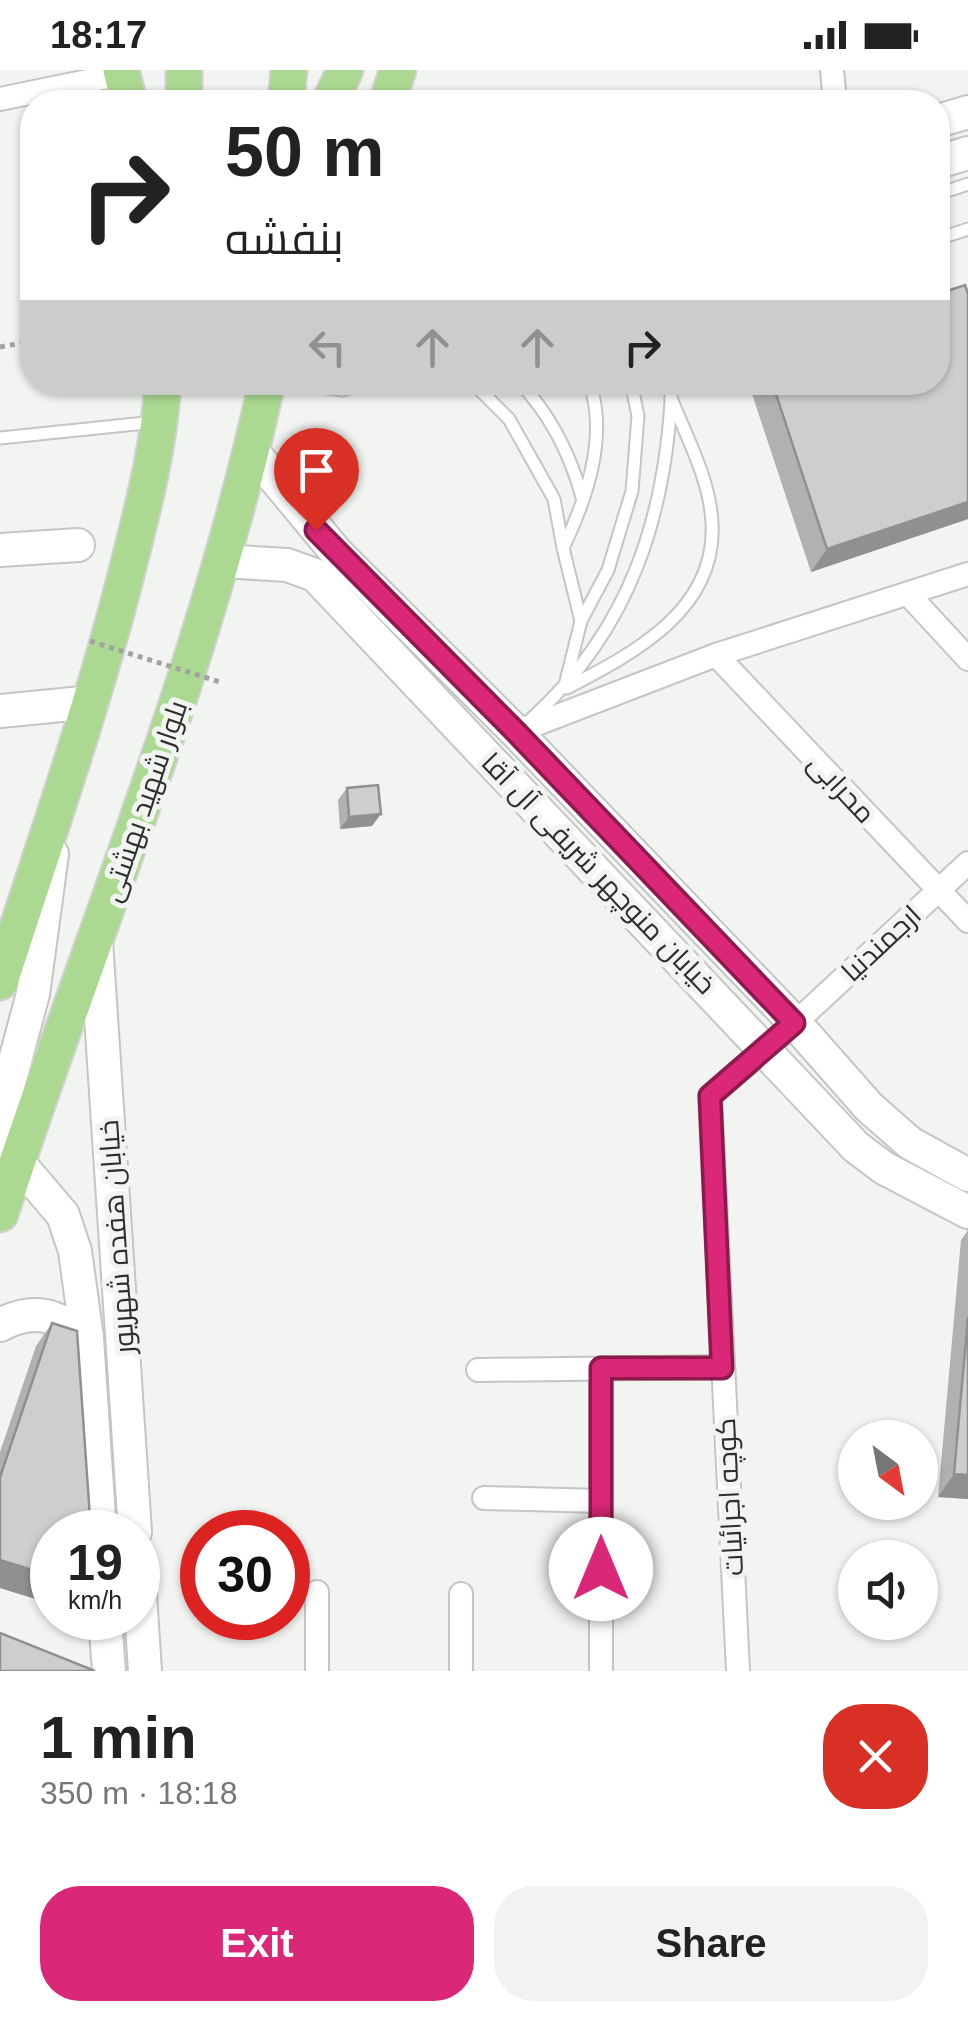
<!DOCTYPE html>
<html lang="en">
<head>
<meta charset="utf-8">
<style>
	:root { --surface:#fff; --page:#f2f2f2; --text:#222; --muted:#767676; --accent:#db2777 }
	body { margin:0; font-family:Helvetica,Cairo,sans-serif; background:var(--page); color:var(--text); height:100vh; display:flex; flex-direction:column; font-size:38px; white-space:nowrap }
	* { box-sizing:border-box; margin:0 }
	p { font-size:32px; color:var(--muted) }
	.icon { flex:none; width:55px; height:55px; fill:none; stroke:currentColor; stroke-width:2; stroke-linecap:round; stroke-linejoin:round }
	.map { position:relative; height:1601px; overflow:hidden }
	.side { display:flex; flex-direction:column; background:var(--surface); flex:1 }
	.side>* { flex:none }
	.top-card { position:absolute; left:20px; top:20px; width:930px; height:305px; border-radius:40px; box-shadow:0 2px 8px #0004; background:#fff; color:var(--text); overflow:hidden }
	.needle { width:65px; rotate:148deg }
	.fabs { position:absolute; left:838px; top:1350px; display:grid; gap:20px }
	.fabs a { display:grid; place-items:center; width:100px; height:100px; border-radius:50%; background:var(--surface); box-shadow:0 2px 8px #0004; font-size:50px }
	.speed { position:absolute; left:30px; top:1440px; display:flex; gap:20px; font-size:50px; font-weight:700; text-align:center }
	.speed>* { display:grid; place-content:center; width:130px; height:130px; border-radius:50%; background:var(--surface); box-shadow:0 2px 8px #0004; line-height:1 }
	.speed small { font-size:25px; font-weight:400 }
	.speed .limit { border:15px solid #d22; background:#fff; color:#111 }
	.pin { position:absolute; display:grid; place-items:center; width:85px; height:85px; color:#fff; margin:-102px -42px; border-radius:50% 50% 50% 0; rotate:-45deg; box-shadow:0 0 10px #0007 }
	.pin .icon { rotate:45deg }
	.me { position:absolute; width:110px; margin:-55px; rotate:0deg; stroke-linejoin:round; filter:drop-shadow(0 0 8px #0008) }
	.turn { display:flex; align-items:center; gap:35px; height:210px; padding:0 40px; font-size:45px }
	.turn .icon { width:130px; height:130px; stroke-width:2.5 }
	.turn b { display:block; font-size:70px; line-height:85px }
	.lanes { display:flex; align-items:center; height:95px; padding:0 40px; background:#0003; justify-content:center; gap:50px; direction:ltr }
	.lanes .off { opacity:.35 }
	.round { display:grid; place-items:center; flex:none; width:105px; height:105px; border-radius:40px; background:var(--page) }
	.overview { display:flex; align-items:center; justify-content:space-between; height:170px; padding:0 40px }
	h1 { font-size:60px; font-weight:800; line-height:75px }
	.primary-button { display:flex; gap:20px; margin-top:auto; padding:20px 40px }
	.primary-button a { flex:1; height:115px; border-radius:40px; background:var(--accent); color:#fff; font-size:40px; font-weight:800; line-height:115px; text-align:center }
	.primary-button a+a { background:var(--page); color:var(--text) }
	.status { display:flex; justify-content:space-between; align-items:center; height:70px; padding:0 50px; background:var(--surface); direction:ltr }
	.status svg { height:28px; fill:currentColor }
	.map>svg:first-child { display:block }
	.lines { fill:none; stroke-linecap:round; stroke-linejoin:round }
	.lane-casing { stroke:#c4c6c3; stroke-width:15 }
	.street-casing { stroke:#c4c6c3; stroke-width:26 }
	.secondary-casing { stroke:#c4c6c3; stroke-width:36 }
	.primary-casing { stroke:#d1d1d1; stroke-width:39 }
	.path { stroke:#a2a3a1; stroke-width:5; stroke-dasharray:5 5; stroke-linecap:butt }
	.lane { stroke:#fff; stroke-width:11 }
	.street { stroke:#fff; stroke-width:22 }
	.secondary { stroke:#fff; stroke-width:32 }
	.primary { stroke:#acd991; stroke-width:35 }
	.path-bridge { stroke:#a2a3a1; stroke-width:5; stroke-dasharray:5 5; stroke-linecap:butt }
	.wall { fill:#b0b2af }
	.shaded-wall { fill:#90918f }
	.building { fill:#cdcfcc; stroke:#90918f; stroke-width:2.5 }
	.route-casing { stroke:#8e194d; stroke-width:25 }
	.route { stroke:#db2777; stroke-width:18 }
	.labels { text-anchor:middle; stroke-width:10; stroke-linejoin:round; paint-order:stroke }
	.street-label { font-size:28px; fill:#2e2e2d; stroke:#f1f4f0 }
</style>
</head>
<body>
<div class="status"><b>18:17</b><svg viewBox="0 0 49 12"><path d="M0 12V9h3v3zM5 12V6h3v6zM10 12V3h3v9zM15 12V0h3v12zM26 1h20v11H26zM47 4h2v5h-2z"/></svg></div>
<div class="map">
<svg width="968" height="1601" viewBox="0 0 968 1601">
	<rect width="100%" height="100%" fill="#f1f4f0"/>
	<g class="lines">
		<g class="lane-casing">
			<g id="lane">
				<polyline points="938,124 968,114"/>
				<polyline points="938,169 968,159"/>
				<polyline points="282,312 343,320 371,312"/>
				<polyline points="472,312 509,349 554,429 563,478"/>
				<path d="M519 312C551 345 570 384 582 427"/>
				<polyline points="0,368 155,352"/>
				<path d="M581 551 563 478C586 430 609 366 589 312"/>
				<polyline points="566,611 581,551 608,500 632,421 638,346 631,312"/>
				<path d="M567 618C632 584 717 541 712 453 710 410 687 368 671 328"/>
				<path d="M531 649C631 559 667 444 672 312"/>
			</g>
		</g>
		<g class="street-casing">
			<g id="street">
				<polyline points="832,0 835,32"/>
				<polyline points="0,29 122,4"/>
				<polyline points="908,524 968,589"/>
				<polyline points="716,585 968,851"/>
				<polyline points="516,662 716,585 968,504"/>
				<polyline points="601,1298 601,1601"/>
				<polyline points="478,1300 722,1297"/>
				<polyline points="484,1428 601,1431"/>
				<polyline points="317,1601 317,1522"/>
				<polyline points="461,1601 461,1524"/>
				<polyline points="738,1601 710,1026 795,953 968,793"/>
			</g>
		</g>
		<g class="secondary-casing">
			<g id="secondary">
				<polyline points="938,51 968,42"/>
				<polyline points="938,92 968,83"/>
				<polyline points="252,381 336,482 516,662 795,953 869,1037 910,1073 968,1105"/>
				<polyline points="0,480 78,475"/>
				<polyline points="222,491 287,495 315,505 856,1077 884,1098 968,1142"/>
				<polyline points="0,641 92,632"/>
				<polyline points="52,784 33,924 6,1024 5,1046 17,1091 63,1145 75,1181 87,1268 100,1462"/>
				<polyline points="96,871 135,1462"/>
				<path d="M0 1255C36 1236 58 1246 87 1268"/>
				<polyline points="138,1494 145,1601"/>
				<polyline points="105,1548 109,1601"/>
			</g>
		</g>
		<g class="primary-casing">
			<g id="primary">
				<polyline points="121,0 129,32"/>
				<polyline points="184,32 184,0"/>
				<polyline points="286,32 289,0"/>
				<polyline points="330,32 345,0"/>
				<polyline points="387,32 398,0"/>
				<path d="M0 912C44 775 92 640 127 501 143 438 159 377 163 312"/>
				<path d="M0 1144C90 867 205 598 267 312"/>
			</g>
		</g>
		<polyline class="path" points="0,277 32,271"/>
		<use href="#lane" class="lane"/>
		<use href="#street" class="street"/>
		<use href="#secondary" class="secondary"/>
		<use href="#primary" class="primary"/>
		<polyline class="path-bridge" points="90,571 220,612"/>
	</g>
	<g class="wall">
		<polygon points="968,224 968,449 811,502 748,312 938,312"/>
		<polygon points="347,718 372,756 340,759 338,730"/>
		<polygon points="968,1160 968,1429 938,1427 961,1170"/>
		<polygon points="52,1253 52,1534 0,1518 0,1382 36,1276"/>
	</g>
	<g class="shaded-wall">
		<polygon points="968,432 968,449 811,502 827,479"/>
		<polygon points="381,744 372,756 340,759 349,747"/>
		<polygon points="954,1404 968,1405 968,1429 938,1427"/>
		<polygon points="0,1490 52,1506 52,1534 0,1518"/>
	</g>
	<g class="building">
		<polygon points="965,215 968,224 968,432 827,479 772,312 938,312 938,224"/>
		<polygon points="378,715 381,744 349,747 347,718"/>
		<polygon points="968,1247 968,1405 954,1404"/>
		<polygon points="52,1253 77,1261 91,1462 52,1462 52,1506 0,1490 0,1407"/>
		<polygon points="0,1563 95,1601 0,1601"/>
	</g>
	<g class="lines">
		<g class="route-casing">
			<polyline id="route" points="316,460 516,662 794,953 710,1026 722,1298 601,1298 601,1499"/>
		</g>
		<use href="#route" class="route"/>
	</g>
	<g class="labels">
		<g class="street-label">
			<text transform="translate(842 718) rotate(47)" y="10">محرابی</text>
			<text transform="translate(144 731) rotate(-71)" y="10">بلوار شهید بهشتی</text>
			<text transform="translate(599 803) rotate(46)" y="10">خیابان منوچهر شریفی آل آقا</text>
			<text transform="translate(881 873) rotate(-43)" y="10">ارجمندنیا</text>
			<text transform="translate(116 1167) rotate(-94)" y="10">خیابان هفده شهریور</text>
			<text transform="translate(729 1427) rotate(-93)" y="10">کوچه اجرائیات</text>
		</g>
	</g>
</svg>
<div class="fabs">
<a><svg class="needle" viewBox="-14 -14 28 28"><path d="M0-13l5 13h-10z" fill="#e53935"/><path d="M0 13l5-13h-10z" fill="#767676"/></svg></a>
<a><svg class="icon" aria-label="sound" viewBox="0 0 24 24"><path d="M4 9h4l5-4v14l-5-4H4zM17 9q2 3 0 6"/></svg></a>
</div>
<div class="speed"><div>19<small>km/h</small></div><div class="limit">30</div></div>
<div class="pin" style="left:316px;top:460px;background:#d93025"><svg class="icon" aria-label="arrive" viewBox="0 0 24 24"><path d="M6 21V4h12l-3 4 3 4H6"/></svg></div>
<svg class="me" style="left:601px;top:1499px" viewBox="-20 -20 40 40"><circle r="19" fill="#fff"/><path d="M0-13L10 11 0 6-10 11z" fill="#db2777"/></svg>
<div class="top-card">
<div class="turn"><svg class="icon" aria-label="right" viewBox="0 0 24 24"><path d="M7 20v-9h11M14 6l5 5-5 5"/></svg><div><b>50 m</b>بنفشه</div></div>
<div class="lanes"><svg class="icon off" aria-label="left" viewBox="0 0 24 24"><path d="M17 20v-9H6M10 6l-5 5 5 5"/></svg><svg class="icon off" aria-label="ahead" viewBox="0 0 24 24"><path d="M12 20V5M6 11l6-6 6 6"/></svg><svg class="icon off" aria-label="ahead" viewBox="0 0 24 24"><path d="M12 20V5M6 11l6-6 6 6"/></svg><svg class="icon" aria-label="right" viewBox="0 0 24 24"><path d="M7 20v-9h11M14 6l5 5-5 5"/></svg></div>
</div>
</div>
<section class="side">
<div class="overview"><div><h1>1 min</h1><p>350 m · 18:18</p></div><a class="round" style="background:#d93025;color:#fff"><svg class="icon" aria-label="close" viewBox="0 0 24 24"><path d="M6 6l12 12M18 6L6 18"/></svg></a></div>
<div class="primary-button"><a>Exit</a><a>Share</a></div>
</section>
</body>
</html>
